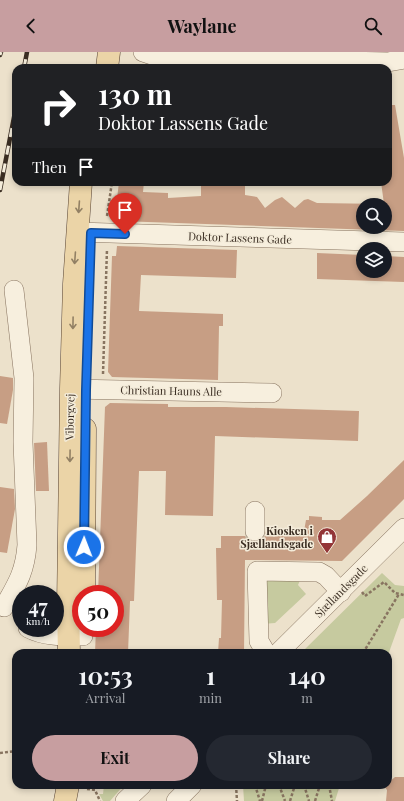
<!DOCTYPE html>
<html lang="en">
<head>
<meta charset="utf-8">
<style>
	:root { --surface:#171b24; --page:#242831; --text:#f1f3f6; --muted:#9ea1a6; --accent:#c79ea0 }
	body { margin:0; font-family:"Playfair Display",serif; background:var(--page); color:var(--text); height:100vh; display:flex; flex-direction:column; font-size:15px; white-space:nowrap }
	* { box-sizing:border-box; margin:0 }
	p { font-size:13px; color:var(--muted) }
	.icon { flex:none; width:22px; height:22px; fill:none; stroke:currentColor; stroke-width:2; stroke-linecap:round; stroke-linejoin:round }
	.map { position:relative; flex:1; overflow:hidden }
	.panel { position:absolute; left:12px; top:597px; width:380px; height:140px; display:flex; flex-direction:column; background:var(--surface); border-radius:12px; box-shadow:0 2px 6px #0003 }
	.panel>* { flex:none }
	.hud { position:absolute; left:12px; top:12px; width:380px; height:122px; border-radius:12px; box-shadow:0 2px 6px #0003; background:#202124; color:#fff; overflow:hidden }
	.controls { position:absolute; left:356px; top:146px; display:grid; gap:8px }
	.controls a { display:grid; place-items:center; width:36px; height:36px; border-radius:50%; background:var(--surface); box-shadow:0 2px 6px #0003; font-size:20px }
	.speed { position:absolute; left:12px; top:533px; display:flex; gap:8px; font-size:20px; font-weight:700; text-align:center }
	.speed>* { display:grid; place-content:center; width:52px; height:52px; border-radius:50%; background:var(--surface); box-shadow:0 2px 6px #0003; line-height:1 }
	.speed small { font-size:10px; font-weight:400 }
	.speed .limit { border:6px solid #d22; background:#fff; color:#111 }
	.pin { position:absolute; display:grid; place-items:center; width:34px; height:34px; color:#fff; margin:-41px -17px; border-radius:50% 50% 50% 0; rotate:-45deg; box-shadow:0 0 4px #0007 }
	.pin .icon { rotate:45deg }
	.me { position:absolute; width:44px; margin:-22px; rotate:1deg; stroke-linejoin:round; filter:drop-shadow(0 0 3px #0008) }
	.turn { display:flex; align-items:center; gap:14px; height:84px; padding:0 20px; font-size:18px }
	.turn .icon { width:52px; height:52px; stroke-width:2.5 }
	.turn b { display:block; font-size:28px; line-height:34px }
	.then { display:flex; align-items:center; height:38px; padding:0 20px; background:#0003; gap:8px; font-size:15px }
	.eta { display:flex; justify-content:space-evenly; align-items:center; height:68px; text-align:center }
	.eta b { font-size:24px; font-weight:700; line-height:28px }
	.action { display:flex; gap:8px; margin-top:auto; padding:8px 20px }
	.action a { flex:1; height:46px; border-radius:24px; background:var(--accent); color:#111; font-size:16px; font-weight:700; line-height:46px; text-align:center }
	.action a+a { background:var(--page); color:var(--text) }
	header { display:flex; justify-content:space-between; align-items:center; height:52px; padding:0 20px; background:var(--accent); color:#111; font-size:18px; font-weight:700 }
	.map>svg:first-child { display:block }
	.green { fill:#c6ca9f }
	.building { fill:#c79e84; fill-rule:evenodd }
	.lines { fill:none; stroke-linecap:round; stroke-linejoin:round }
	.minor-tunnel { stroke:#c8bda9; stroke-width:19; stroke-dasharray:19 10; stroke-linecap:butt }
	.minor-casing { stroke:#887460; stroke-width:20 }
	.major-casing { stroke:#574334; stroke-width:23 }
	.path { stroke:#887460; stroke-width:2.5; stroke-dasharray:3 2; stroke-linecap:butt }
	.minor { stroke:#f7efde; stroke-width:19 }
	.major { stroke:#ebd4a7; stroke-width:22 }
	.rail-casing { stroke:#3a2d22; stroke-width:4.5 }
	.rail { stroke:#f4ecda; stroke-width:3; stroke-dasharray:9; stroke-linecap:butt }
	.oneway { stroke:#928064 }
	.route-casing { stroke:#114b97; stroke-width:10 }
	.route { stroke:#1a73e8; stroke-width:7 }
	.labels { text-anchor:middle; stroke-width:3; stroke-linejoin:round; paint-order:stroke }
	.street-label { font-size:11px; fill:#3a2d22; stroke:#f4ecda }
	.poi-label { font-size:11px; font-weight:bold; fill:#3a2d22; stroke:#f4ecda; text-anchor:end }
</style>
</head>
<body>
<header><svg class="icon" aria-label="back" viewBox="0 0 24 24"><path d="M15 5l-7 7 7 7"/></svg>Waylane<svg class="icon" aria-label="search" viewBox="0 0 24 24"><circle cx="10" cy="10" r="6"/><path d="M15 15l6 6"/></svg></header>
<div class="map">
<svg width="404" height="749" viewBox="0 0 404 749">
	<rect width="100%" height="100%" fill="#ece1cb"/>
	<g class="green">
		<polygon points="382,521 395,533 404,534 404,566 401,567 388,603 388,601 301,601"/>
		<polygon points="301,526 298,533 306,542 275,571 262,572 266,527"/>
		<polygon points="104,733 124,733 110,749 103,749 99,742 103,742"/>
		<polygon points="243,733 340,733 335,749 244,749"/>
	</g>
	<g class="building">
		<path d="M388 53H395L404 106V179L119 169 115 164 119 130H144L143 140 168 141V146L201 144V130H245V143L257 145 265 156 275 148 282 145 295 156 304 148 308 147 317 151 384 152 381 130H388ZM363 153H385V175H363Z"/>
		<polygon points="117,194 237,198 236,226 141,223 139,259 223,262 223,274 219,274 218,328 112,325 108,320 112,204 116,204"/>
		<polygon points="317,201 363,203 363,219 385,219 385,204 404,205 404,230 317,227"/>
		<polygon points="0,324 13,326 13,338 7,372 0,371"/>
		<polygon points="110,351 168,352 168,355 226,355 359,359 358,389 215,384 213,464 165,463 166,419 139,419 134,549 130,549 128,601 95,601 96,576 115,576 115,542 98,542 105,355"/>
		<polygon points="47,390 49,439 36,439 34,391"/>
		<polygon points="404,408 404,447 342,509 245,508 244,601 218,601 219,586 221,586 222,548 217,548 216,496 221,496 221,484 245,484 250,489 255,490 261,488 265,484 266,479 304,479 306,468 309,468 309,464 322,465 322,468 340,468 367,444"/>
		<polygon points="0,435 14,437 15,457 7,501 0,500"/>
		<polygon points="395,725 404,725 404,749 386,749 387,738 384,734 388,733 388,731"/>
	</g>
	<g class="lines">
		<polyline class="minor-tunnel" points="255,479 255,508"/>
		<g class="minor-casing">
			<g id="minor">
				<polyline points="143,0 158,5 388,10 404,7"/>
				<polyline points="77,180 404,190"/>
				<polyline points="71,337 272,341"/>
				<polyline points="255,479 255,459"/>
				<path d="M4 555C17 532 25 520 27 493L23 390 24 326 14 238"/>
				<path d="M28 576C45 585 65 584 83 584"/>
				<polyline points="266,601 259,589 257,519 319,520 326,524 341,540"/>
				<polyline points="278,601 404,476"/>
				<polyline points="125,749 142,733"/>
				<polyline points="176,749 192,733"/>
			</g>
		</g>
		<g class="major-casing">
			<g id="major">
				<polyline points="107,16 109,0"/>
				<polyline points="84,542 85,377"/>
				<polyline points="69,601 68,554 71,337 74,232 81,130"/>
				<polyline points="65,749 68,733"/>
			</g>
		</g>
		<g class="path">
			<polyline points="107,164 112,130"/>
			<polyline points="103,322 107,197"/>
			<polyline points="362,540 365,544 384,530 395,541 404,543"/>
			<polyline points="363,601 399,542"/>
			<polyline points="0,701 16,699"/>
			<polyline points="236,733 237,749"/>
			<polyline points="255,733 260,749"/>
			<polyline points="279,733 285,749"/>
			<polyline points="304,733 309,749"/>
			<polyline points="329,733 332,749"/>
			<polyline points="87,737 95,738 100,749"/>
			<polyline points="262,749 266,733"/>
			<polyline points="290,749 295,733"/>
			<polyline points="315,749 320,733"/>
		</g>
		<use href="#minor" class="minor"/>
		<use href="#major" class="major"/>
		<g class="rail-casing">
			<g id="rail">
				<polyline points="0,3 1,0"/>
				<polyline points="24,16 27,0"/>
				<polyline points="0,138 16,55"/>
			</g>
		</g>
		<use href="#rail" class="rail"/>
	</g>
	<defs><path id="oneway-shaft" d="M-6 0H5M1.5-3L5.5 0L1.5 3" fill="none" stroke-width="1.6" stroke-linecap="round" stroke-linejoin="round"/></defs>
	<g class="oneway">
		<use href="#oneway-shaft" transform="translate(79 155) rotate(94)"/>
		<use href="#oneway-shaft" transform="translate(75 206) rotate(94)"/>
		<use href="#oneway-shaft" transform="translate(73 271) rotate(91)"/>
		<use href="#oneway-shaft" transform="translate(70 404) rotate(91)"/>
	</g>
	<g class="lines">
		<g class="route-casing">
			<polyline id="route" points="84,495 86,338 91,181 125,182"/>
		</g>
		<use href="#route" class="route"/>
	</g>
	<defs>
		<g id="shop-pin" transform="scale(1)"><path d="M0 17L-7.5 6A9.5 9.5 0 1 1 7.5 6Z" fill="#933538" stroke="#f4ecda"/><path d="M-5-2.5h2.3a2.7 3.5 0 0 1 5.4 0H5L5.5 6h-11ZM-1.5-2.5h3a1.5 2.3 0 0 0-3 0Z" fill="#fff"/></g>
	</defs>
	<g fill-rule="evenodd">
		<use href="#shop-pin" x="327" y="485"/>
	</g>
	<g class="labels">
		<g class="street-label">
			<text transform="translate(240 186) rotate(2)" y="4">Doktor Lassens Gade</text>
			<text transform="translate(171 339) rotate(1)" y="4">Christian Hauns Alle</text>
			<text transform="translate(70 365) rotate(-89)" y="4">Viborgvej</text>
			<text transform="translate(341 539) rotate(-45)" y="4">Sjællandsgade</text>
		</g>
		<g class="poi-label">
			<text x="313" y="483">Kiosken i<tspan x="313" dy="13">Sjællandsgade</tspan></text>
		</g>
	</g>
</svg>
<div class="controls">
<a><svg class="icon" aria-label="search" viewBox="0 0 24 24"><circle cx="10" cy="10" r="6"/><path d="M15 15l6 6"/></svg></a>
<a><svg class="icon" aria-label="layers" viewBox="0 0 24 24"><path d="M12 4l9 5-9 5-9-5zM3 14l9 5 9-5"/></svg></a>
</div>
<div class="speed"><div>47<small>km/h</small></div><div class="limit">50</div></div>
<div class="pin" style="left:125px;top:182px;background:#d93025"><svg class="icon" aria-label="arrive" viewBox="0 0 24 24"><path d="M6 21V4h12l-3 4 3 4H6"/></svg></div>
<svg class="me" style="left:84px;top:495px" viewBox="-20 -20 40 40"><circle r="17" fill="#1a73e8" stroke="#fff" stroke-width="3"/><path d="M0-11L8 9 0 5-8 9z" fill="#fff"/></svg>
<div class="hud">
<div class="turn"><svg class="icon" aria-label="right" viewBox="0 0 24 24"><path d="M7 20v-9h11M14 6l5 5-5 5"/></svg><div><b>130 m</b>Doktor Lassens Gade</div></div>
<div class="then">Then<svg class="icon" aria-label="arrive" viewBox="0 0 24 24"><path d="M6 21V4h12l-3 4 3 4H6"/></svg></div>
</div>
<section class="panel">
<div class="eta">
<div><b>10:53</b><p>Arrival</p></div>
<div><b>1</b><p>min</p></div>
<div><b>140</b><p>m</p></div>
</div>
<div class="action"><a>Exit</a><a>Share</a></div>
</section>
</div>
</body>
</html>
